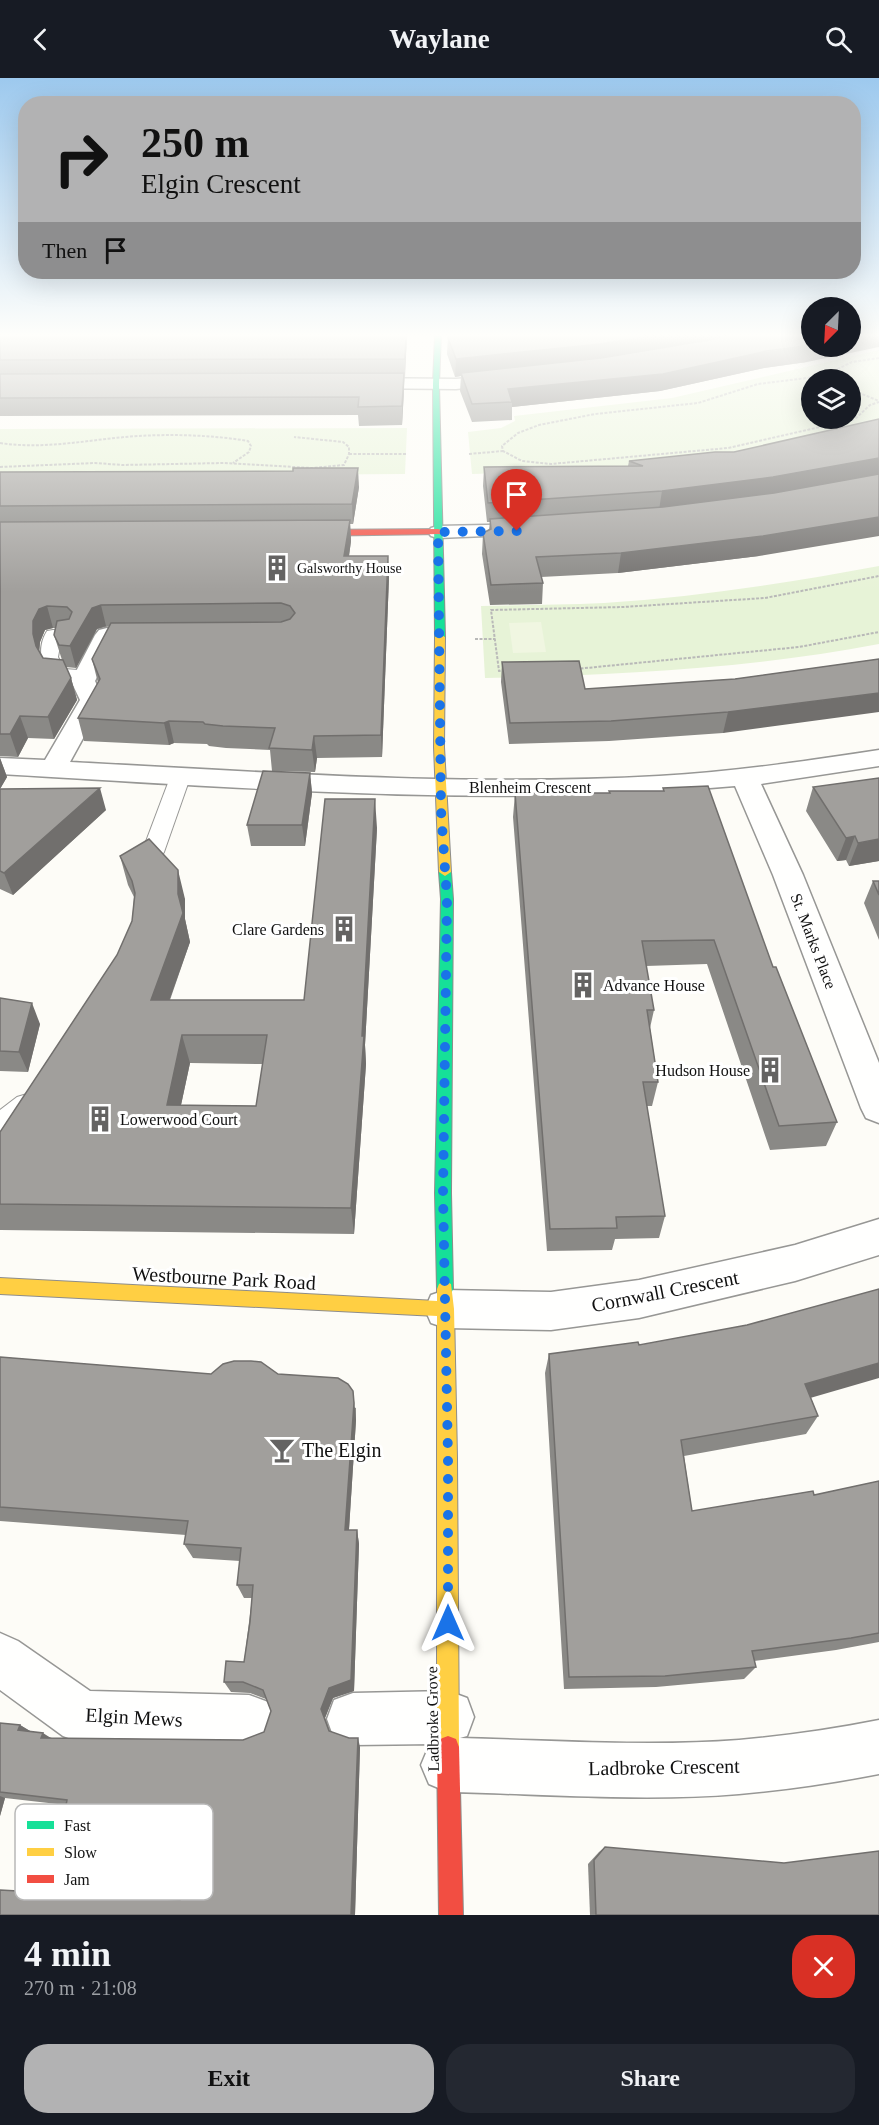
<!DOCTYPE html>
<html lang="en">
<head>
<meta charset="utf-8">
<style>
	:root { --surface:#171b24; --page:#242831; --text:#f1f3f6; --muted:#9ea1a6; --accent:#b2b2b3 }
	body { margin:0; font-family:Georgia,serif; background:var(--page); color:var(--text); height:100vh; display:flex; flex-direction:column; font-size:22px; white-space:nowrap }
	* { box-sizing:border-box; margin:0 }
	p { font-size:20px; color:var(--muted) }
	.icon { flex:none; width:33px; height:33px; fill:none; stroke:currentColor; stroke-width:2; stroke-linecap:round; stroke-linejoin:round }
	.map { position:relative; height:1837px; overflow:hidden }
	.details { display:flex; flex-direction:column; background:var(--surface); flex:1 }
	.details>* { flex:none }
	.top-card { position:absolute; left:18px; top:18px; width:843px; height:183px; border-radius:24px; box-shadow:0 6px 24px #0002; background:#b2b2b3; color:#111; overflow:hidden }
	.needle { width:39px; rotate:204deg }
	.tools { position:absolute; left:801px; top:219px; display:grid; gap:12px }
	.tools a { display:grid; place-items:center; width:60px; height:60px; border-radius:50%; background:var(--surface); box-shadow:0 6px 24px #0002; font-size:30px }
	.pin { position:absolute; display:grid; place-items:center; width:51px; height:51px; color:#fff; margin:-62px -26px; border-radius:50% 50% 50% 0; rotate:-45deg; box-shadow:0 0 6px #0007 }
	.pin .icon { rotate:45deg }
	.me { position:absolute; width:66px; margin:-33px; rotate:0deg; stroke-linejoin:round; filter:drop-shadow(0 0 4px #0008) }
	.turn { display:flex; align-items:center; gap:21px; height:126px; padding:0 24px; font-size:27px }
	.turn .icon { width:78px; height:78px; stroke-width:2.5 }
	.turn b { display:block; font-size:42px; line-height:51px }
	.then { display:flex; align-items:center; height:57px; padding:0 24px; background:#0003; gap:12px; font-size:22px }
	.round { display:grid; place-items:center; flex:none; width:63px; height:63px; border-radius:24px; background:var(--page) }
	.headline { display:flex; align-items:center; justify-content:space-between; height:102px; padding:0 24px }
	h1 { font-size:36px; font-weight:700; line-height:45px }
	.cta { display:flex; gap:12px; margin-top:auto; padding:12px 24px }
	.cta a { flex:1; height:69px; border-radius:24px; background:var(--accent); color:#111; font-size:24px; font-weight:700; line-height:69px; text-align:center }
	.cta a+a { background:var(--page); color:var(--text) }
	header { display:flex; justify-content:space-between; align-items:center; height:78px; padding:0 24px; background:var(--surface); font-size:27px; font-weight:700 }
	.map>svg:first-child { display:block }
	.green { fill:#e7f3d7; fill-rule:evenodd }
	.pitch { fill:#f0f6e1 }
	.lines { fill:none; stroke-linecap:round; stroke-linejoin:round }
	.lane-casing { stroke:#979795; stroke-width:2 }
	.street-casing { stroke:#979795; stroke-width:3 }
	.fast-casing { stroke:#8e8d8b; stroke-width:2 }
	.slow-casing { stroke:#8e8d8b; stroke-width:2 }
	.jam-casing { stroke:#8e8d8b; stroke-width:2 }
	.path { stroke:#b9b9b8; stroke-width:2; stroke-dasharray:3 1.5; stroke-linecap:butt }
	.lane { fill:#fffffe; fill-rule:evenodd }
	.street { fill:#fffffe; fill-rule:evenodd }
	.fast { fill:#16e098; fill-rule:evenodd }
	.slow { fill:#ffcf43; fill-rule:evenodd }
	.jam { fill:#f24e42; fill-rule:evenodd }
	.wall { fill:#8a8986; fill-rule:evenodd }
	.shaded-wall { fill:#716f6d }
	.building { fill:#a19f9c; stroke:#716f6d; stroke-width:1.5; fill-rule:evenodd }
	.route { stroke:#1a73e8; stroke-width:10; stroke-dasharray:0 18 }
	.labels { text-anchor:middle; stroke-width:6; stroke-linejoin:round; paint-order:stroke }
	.far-poi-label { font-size:14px; fill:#111; stroke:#fff; text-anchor:start }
	.street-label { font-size:16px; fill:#111; stroke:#fff }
	.poi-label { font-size:16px; fill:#111; stroke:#fff; text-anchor:end }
	.near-street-label { font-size:20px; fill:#111; stroke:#fff }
	.near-poi-label { font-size:20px; fill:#111; stroke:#fff; text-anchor:start }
	.key { fill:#fff; stroke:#b8b8b8; stroke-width:1.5 }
	.key-label { font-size:16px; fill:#111 }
</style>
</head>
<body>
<header><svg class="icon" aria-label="back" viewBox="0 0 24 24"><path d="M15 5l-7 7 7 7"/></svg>Waylane<svg class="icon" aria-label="search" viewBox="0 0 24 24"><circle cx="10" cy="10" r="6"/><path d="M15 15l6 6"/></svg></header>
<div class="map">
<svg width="879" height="1837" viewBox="0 0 879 1837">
	<rect width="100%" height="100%" fill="#fdfcf7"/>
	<g class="green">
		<path d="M879 272V343L731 376 586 393 472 396 468 354 501 350 515 343 514 338 672 320ZM812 302H850V340H812Z"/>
		<polygon points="407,350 405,396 0,399 0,351"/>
		<path d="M879 488V566C749 591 617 597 485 600L481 528C522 527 563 527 604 525 696 519 788 505 879 488Z"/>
	</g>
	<polygon class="pitch" points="541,544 546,574 513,575 509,545"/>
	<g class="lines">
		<g class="lane-casing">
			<g id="lane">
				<path d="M53 552 73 553 76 557 73 561 61 562 58 579 64 591 93 593 95 597 93 601 86 603 50 600C41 586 37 569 47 553Z"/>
				<polygon points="181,691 188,693 191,697 164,774 161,779 153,781 145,779 142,774 171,697 174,693"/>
				<path d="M27 1016 37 1019 41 1027C34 1041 15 1053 0 1059V1032L17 1019Z"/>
			</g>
		</g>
		<g class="street-casing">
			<g id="street">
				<polygon points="505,297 513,302 511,305 456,311 359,310 351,305 359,300 456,301"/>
				<polygon points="530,446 537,448 540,452 537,456 438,460 431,458 428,454 431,450 438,448"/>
				<path d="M107 550 130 552 134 557 130 562 115 564 95 603 104 622 70 684C266 694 463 709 659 698 733 694 806 683 879 672V688L761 706 803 797 879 985V1045L866 1040 861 1030 773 797 735 708C490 730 245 710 0 696V680L45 682 80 622 71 603 95 557 99 552Z"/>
				<polygon points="879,1141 879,1177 795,1203 639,1240 551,1252 446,1250 431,1245 425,1231 431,1217 446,1212 551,1214 639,1202 795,1167"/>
				<polygon points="0,1555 18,1563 90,1613 249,1617 268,1624 275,1643 268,1662 249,1669 82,1665 63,1658 0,1612"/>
				<path d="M448 1613 467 1620 474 1639 467 1658 460 1660C552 1662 647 1669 739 1662 786 1658 833 1651 879 1642V1696C833 1705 786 1712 739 1716 646 1724 542 1716 448 1714L429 1706 421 1687 429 1668 435 1666 353 1667 334 1660 327 1641 334 1622 353 1615Z"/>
			</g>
		</g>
		<g class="fast-casing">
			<g id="fast">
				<polygon points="435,257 441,257 439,306 445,559 440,562 435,559 433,306"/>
				<polygon points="445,790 451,794 453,821 451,1115 453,1211 451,1216 445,1219 439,1216 437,1211 435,1115 441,821 439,794"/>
			</g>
		</g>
		<g class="slow-casing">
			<g id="slow">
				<polygon points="440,556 445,559 444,669 451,794 445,798 439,794 434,669 435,559"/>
				<polygon points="0,1200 437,1223 437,1211 439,1206 445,1203 451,1206 454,1231 457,1380 459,1669 456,1677 448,1680 440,1677 437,1669 437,1238 0,1216"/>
			</g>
		</g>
		<g class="jam-casing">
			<g id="jam">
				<polygon points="438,451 441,452 441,456 305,458 301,455 305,452"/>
				<polygon points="448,1658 456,1661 459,1669 463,1837 439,1837 437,1669 440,1661"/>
			</g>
		</g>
		<g class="path">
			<polyline points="879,280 852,284 823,298 758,306 698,325 595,336 539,347 518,355 502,368 503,373 522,383 551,386 728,370 855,341 870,327 879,324"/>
			<polyline points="850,311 879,323"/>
			<path d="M0 365C46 372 91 361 138 358 174 356 212 357 248 363L251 368 249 374 233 385"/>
			<polyline points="349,376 406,376"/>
			<polyline points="469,376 503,373"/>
			<polyline points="0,389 95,385 122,387 224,385 312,390 344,387 349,376 349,369 343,364 294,359"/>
			<polyline points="475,561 495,561"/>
			<polyline points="576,591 799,569 879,554"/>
			<polyline points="505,592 499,593 491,532 623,529 765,520 879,498"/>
		</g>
		<use href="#lane" class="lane"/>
		<use href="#street" class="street"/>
		<use href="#fast" class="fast"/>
		<use href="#slow" class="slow"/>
		<use href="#jam" class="jam"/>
	</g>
	<g class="wall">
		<polygon points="0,257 407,257 402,347 359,348 358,337 0,338"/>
		<polygon points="448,257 807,284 764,290 660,313 512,329 512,342 472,344 460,313 461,298 455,299 447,276"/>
		<polygon points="715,374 759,478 618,495 541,499 543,505 542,526 490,527 482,476 483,455 489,451 490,444 487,444 483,408 484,389 628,388 629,383"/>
		<path d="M0 394 359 409 353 446H350L351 463 349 478H388L389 499 382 679 317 680 315 694 272 693 270 672 226 670 209 668 207 666 174 665 169 667 84 663 78 640 98 605 92 581 110 548 97 551 76 590 66 589 71 600 77 622 54 661 28 660 18 679 0 678ZM53 550H56L54 557 62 582 43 580 39 574 40 564 45 552Z"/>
		<polygon points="879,581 723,655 609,663 509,666 501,604 502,584 585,611 735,601"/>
		<polygon points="0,680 7,699 0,711 106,732 13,817 0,811"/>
		<polygon points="310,695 312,715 305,768 251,768 247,747"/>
		<polygon points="813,709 879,783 849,788 846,782 837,783 806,733"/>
		<polygon points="663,710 773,889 837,1044 826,1068 770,1072 707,886 646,888 654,932 650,950 658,1004 652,1028 647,1028 665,1138 659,1160 615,1161 612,1172 547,1173 513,739 515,715 609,715 663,713"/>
		<path d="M377 750 365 967 366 986 354 1156 0 1152V1054L117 877 132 843 134 819 128 807 120 778 185 821V841L190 864 170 922H304ZM190 985 263 986 256 1028 181 1027Z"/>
		<polygon points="873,803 879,817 879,862 864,825"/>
		<polygon points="0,920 40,946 28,994 0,993"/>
		<polygon points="639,1267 811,1320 818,1338 806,1356 684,1378 692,1433 814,1417 879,1403 879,1564 836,1572 754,1583 756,1589 744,1601 656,1609 564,1611 545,1295 549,1276"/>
		<polygon points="0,1279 211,1296 278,1296 356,1330 356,1342 349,1452 357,1452 359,1466 354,1613 333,1620 325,1640 330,1653 360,1669 355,1837 0,1837 180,1822 188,1749 77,1750 63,1744 66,1727 5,1720 0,1738 0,1645 20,1647 30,1653 52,1660 243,1662 264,1654 271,1633 266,1621 250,1615 231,1614 224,1604 244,1584 252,1520 244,1520 237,1507 240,1483 193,1480 184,1466 186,1457 0,1443"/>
		<polygon points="605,1769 879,1837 590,1837 588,1786 599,1774"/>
	</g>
	<g class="shaded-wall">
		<polygon points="406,257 407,257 405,299 405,281"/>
		<polygon points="653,257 739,257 599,283 461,295 461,298 455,299 456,281"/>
		<polygon points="860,257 879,257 879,269 807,284 764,290 660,313 512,329 512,324 508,311 812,267 812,268 850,268 850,259"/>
		<polygon points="404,295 404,313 402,347 402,328"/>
		<polygon points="879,380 879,396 769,418 659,432 662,413"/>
		<polygon points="358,390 359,409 353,446 352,426"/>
		<polygon points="879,439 879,458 759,478 618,495 621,475"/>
		<polygon points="350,442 351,463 346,499 344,478"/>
		<polygon points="388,478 389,499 382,679 381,657"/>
		<polygon points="101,527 106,548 97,551 76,590 70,568 92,530"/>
		<polygon points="47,528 53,550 45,552 40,564 39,577 42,590 33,556 33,543 39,531"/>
		<polygon points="71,600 77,622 54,661 48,639"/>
		<polygon points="879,615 879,634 723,655 728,634"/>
		<polygon points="20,638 28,660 18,679 10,656"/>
		<polygon points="169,643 174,665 169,667 164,645"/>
		<polygon points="314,658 317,680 315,694 312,672"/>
		<polygon points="0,680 7,699 0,711"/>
		<polygon points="310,695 312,715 305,768 302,747"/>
		<polygon points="100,710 106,732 13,817 4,795"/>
		<polygon points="375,721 377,750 365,967 366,986 354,1156 351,1130"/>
		<polygon points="855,758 846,782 837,783 846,760"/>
		<polygon points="879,761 879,783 849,788 858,765"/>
		<polygon points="178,792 185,821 185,841 190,864 159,951 151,922 178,816"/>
		<polygon points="32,925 40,946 28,994 19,974"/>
		<polygon points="182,957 190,985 175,1055 167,1027"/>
		<polygon points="879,1285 879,1300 793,1325 805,1306"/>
		<polygon points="353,1313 356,1342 348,1466 345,1452"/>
		<polygon points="357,1452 359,1466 354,1613 333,1620 325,1640 333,1662 321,1631"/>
		<polygon points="20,1647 35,1656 18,1652"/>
		<polygon points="43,1655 57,1664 41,1660"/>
		<polygon points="358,1660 360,1669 355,1837 351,1837"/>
		<polygon points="0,1718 5,1720 0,1738"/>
	</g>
	<g class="building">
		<polygon points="0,257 406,257 405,281 0,282"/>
		<polygon points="448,257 653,257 600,266 456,281 448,260"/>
		<polygon points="730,257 812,257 812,267 767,273 663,296 508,311 512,324 472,326 461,295 601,280 709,262"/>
		<polygon points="404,295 402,328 358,329 359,319 0,320 0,296"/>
		<polygon points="879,341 879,380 773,399 662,413 488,425 484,389 643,388 629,383 715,374 734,374"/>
		<polygon points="293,390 358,390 352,426 0,428 0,394 293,393"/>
		<polygon points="879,396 879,439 763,458 621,475 536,479 543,505 491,507 483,455 491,451 490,441 663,429 774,415"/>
		<polygon points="350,442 344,478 388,478 381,657 314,658 312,672 269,670 275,650 223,648 205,646 203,644 169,643 164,645 78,640 100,601 92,581 111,545 281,544 290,541 295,535 290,528 281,525 101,527 92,530 70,568 59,567 54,557 57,543 69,541 72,534 67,529 47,528 39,531 33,543 33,556 36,568 43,580 63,582 71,600 48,639 20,638 10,656 0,656 0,444"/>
		<polygon points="879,581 879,615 728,634 611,643 510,645 502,584 579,583 585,611 735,601"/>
		<polygon points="263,693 310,695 302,747 247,747"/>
		<polygon points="879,700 879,761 858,765 855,758 846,760 813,709"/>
		<polygon points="708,708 773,889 776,889 837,1044 779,1048 714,862 642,863 654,932 647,932 658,1004 643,1004 665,1138 616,1139 617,1150 550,1151 515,715 610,715 609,713 664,713 663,710"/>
		<polygon points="100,710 4,795 0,793 0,711"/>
		<path d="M325 721H375L362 958H364L351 1130 0 1126V1054L117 877 132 843 135 815 132 803 120 778 149 761 178 792V816L183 835 151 922H304ZM182 957H267L256 1028 167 1027Z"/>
		<polygon points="873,803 879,803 879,817"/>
		<polygon points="0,920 32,925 19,974 0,973"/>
		<polygon points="879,1211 879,1285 805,1306 818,1338 681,1362 692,1433 813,1413 814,1417 879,1403 879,1555 851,1560 752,1573 756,1589 665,1598 569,1599 549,1276 638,1264 639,1267 747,1247"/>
		<polygon points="0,1279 211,1296 223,1286 234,1283 251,1283 261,1284 278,1296 338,1300 348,1306 353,1313 354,1325 345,1452 357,1452 351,1602 329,1610 321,1631 329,1653 349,1660 358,1660 351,1837 0,1837 0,1812 180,1822 188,1743 63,1744 67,1722 0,1714 0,1645 20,1647 18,1652 43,1655 41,1660 243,1662 264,1654 271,1633 263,1612 243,1604 224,1604 226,1583 244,1584 250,1544 253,1507 237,1507 241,1470 184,1466 188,1443 0,1429"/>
		<polygon points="605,1769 784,1785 879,1773 879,1837 596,1837 594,1782"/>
	</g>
	<linearGradient id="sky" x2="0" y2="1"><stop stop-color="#9dc9ee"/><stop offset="0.5" stop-color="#fefefb"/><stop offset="1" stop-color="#fefefb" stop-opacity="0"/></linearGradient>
	<rect width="879" height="514" fill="url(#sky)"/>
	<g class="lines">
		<polyline class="route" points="448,1545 448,1380 443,1115 447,821 441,732 438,454 517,453"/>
	</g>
	<defs>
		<g id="building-bare" transform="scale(2.07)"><path d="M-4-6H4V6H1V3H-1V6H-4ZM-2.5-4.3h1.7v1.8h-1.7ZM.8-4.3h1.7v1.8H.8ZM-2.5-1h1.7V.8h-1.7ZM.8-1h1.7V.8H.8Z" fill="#646362" stroke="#fff" stroke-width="2.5" paint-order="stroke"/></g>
		<g id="bar-bare" transform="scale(2.07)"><path d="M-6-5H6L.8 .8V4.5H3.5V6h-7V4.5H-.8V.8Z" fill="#646362" stroke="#fff" stroke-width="2.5" paint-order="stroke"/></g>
	</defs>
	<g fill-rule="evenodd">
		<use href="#building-bare" x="277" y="490"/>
		<use href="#building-bare" x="344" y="851"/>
		<use href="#building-bare" x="583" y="907"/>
		<use href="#building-bare" x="770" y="992"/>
		<use href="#building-bare" x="100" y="1041"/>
		<use href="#bar-bare" x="282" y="1372"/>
	</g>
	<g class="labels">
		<g class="far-poi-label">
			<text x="297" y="495">Galsworthy House</text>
		</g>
		<g class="street-label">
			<text x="530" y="715">Blenheim Crescent</text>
			<text transform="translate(814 863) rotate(69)" y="6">St. Marks Place</text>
			<text transform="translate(432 1641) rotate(-91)" y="6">Ladbroke Grove</text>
		</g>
		<g class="poi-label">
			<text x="324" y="857">Clare Gardens</text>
			<text x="603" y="913" text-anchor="start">Advance House</text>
			<text x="750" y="998">Hudson House</text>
			<text x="120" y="1047" text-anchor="start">Lowerwood Court</text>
		</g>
		<g class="near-street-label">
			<text transform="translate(224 1200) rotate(3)" y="7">Westbourne Park Road</text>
			<text transform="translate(665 1213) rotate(-11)" y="7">Cornwall Crescent</text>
			<text transform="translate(134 1639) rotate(3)" y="7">Elgin Mews</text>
			<text transform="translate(664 1689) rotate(-1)" y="7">Ladbroke Crescent</text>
		</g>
		<g class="near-poi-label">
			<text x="302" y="1379">The Elgin</text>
		</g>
	</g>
	<rect x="15" y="1726" width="198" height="96" rx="9" class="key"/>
	<rect x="27" y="1743" width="27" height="8" fill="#16e098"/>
	<rect x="27" y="1770" width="27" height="8" fill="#ffcf43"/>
	<rect x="27" y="1797" width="27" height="8" fill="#f24e42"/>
	<g class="key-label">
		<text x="64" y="1753">Fast</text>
		<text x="64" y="1780">Slow</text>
		<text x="64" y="1807">Jam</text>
	</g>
</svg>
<div class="tools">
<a><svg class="needle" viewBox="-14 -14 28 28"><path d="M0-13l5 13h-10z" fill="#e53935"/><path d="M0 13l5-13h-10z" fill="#9ea1a6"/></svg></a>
<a><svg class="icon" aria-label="layers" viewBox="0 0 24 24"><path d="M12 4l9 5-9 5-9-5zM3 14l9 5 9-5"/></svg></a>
</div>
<div class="pin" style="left:517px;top:453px;background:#d93025"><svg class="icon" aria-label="arrive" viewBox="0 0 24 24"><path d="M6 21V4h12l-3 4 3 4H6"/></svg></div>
<svg class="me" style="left:448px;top:1545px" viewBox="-20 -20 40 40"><path d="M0-17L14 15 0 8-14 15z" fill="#1a73e8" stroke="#fff" stroke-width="4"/></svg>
<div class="top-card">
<div class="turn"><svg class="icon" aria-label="right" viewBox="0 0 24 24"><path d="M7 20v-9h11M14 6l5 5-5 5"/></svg><div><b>250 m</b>Elgin Crescent</div></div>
<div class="then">Then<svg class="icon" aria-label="arrive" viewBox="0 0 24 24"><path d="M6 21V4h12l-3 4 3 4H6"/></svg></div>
</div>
</div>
<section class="details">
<div class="headline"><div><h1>4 min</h1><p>270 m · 21:08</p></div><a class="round" style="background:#d93025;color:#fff"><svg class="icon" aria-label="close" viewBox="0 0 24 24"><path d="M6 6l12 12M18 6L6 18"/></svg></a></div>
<div class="cta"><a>Exit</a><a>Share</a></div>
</section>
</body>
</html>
